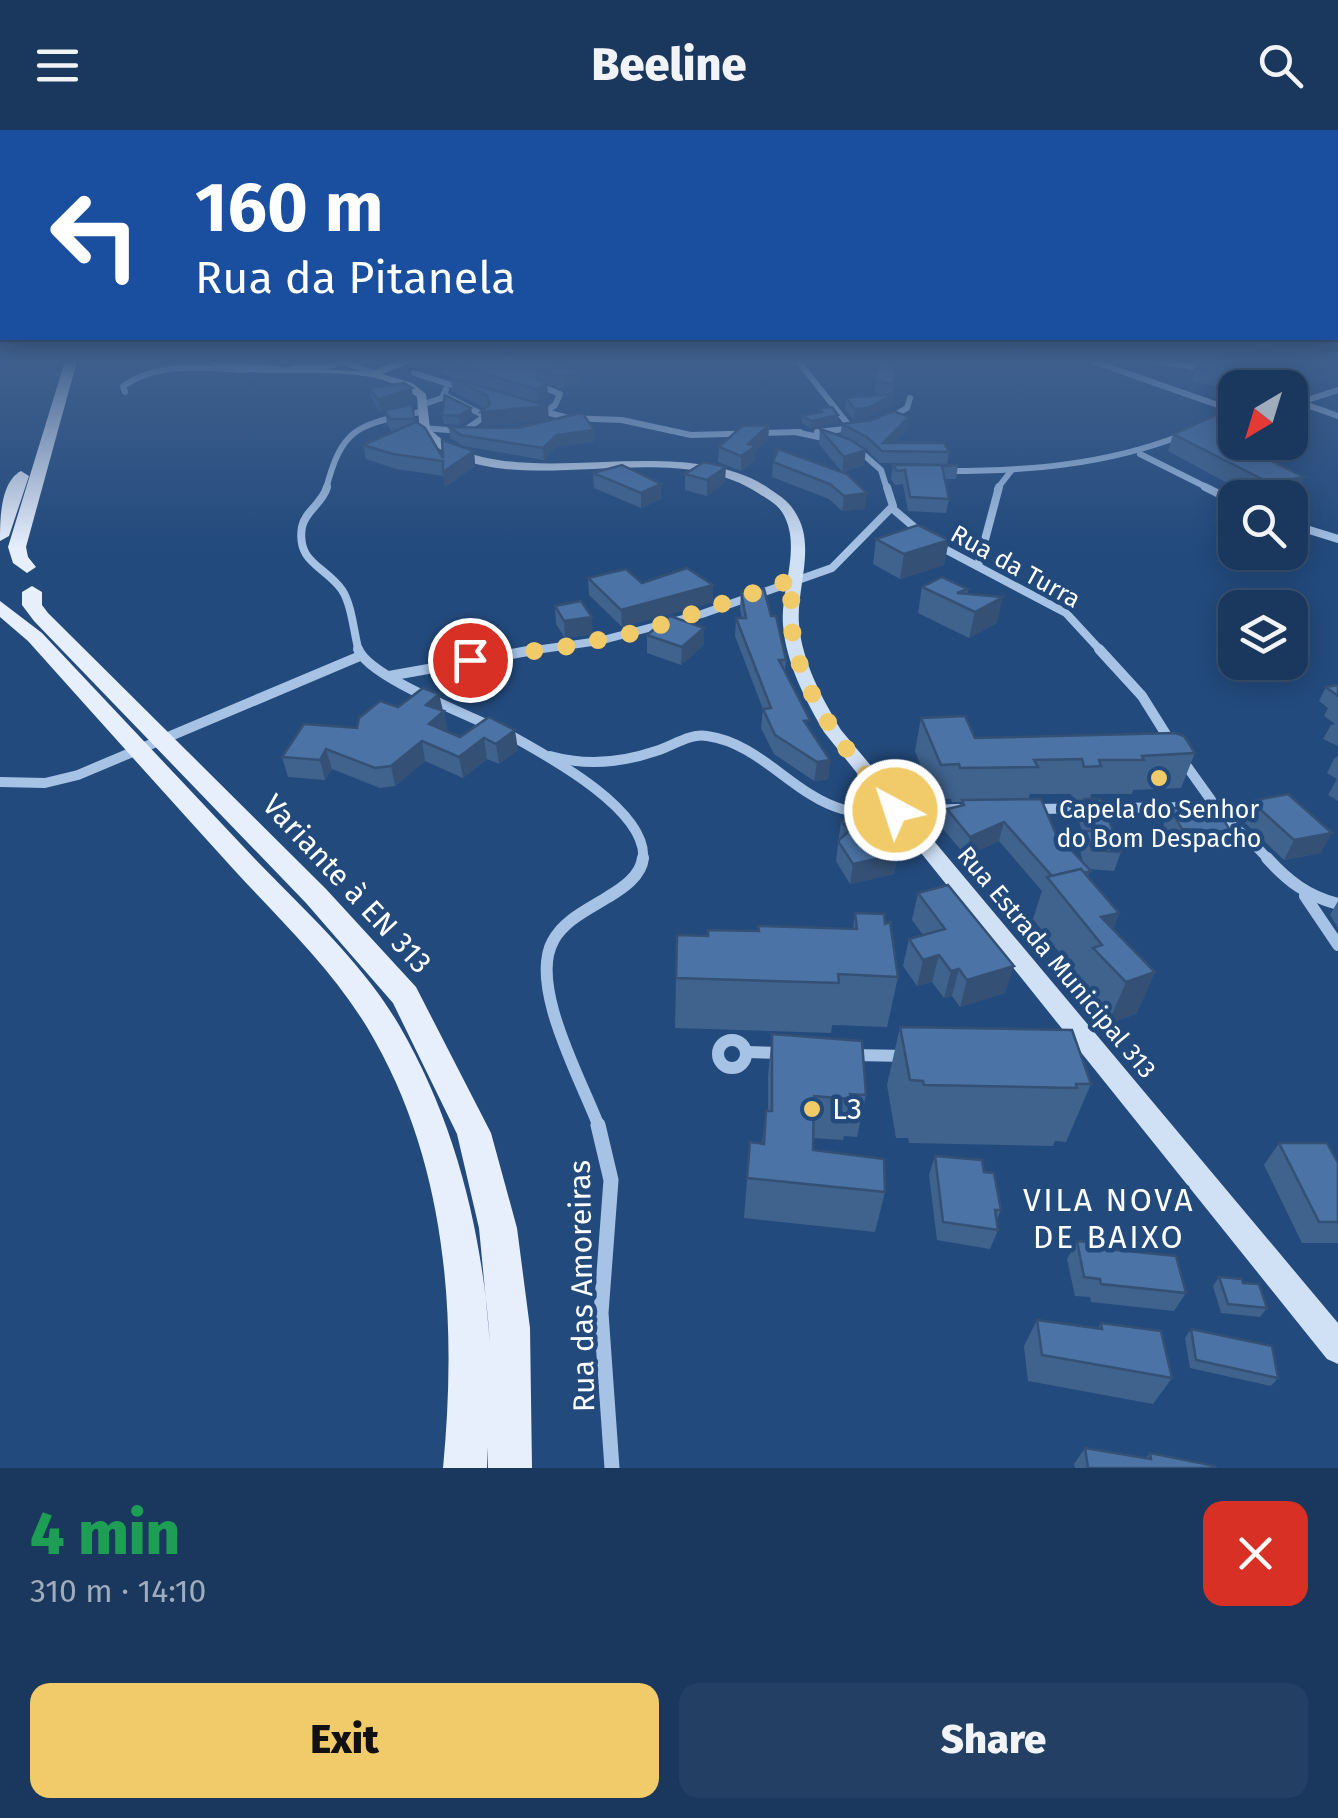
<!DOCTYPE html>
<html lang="en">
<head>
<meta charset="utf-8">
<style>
	:root { --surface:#1a385d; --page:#233f63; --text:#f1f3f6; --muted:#9facbc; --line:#385272; --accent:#f1ca69 }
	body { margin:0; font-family:"Fira Sans",sans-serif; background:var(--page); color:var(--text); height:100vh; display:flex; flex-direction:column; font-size:38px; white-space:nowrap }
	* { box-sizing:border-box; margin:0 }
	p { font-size:32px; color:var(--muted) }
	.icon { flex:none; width:55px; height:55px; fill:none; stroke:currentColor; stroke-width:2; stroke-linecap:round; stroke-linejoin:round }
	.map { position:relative; height:1338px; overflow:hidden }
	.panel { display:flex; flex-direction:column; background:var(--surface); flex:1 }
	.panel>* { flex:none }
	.hud { position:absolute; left:0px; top:0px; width:1340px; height:210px; box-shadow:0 5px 25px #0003,0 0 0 2px var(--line); background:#1a4fa0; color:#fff; overflow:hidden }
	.needle { width:65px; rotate:218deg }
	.buttons { position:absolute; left:1218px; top:240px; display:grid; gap:20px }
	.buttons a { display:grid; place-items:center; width:90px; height:90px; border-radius:20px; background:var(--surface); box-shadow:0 5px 25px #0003,0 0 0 2px var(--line); font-size:50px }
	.pin { position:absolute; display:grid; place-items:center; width:85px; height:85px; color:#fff; margin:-42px; border:5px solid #fff; border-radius:50%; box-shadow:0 2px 10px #0007 }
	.me { position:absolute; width:110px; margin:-55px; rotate:320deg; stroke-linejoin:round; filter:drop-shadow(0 0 8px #0008) }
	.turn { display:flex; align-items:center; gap:35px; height:210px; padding:0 30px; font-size:45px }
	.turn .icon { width:130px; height:130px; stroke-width:2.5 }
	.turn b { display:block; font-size:70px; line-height:85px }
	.round { display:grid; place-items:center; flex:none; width:105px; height:105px; border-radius:20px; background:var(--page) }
	.headline { display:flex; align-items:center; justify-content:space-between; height:170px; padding:0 30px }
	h1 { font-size:60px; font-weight:800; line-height:75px; color:#1e9e55 }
	.button { display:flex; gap:20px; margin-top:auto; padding:20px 30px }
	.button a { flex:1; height:115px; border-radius:20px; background:var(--accent); color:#111; font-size:40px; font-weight:800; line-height:115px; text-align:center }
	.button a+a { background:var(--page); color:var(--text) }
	header { display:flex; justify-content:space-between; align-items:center; height:130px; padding:0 30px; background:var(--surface); font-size:45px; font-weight:800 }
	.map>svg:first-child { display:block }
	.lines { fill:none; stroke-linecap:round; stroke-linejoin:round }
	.minor-far4 { stroke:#a6c3e6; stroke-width:6 }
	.minor-far3 { stroke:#a6c3e6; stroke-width:8 }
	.minor-far2 { stroke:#a6c3e6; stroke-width:10 }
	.minor-far1 { stroke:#a6c3e6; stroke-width:12 }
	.minor { stroke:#a6c3e6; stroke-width:15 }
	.secondary { fill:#d0e0f5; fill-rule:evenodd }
	.primary { fill:#e7effd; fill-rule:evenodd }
	.wall { fill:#40638e; fill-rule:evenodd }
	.shaded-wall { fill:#345074 }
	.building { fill:#4b73a5; stroke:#345074; stroke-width:2.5 }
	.route { stroke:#f1ca69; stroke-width:18; stroke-dasharray:0 32.4 }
	.poi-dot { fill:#f1ca69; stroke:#234a7c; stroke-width:4 }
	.labels { text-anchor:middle; stroke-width:9; stroke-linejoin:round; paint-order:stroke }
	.street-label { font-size:25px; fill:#fff; stroke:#234a7c }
	.poi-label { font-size:25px; fill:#fff; stroke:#234a7c }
	.near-street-label { font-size:30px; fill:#fff; stroke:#234a7c }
	.near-poi-label { font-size:30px; fill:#fff; stroke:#234a7c; text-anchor:start }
	.near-neighbourhood-label { font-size:32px; letter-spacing:2.5px; fill:#fff; stroke:#234a7c }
</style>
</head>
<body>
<header><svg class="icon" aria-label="menu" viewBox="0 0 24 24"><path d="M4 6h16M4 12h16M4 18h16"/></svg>Beeline<svg class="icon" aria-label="search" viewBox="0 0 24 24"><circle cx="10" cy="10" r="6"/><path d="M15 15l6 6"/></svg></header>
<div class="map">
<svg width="1338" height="1338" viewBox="0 0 1338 1338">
	<rect width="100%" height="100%" fill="#234a7c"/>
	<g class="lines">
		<g class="minor-far4">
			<polyline points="340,231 374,243"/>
			<polyline points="798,231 851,298"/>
			<polyline points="1092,231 1235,281"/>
			<polyline points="1155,231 1219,241 1263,258"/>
			<polyline points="294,238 323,238 343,232"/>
			<polyline points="414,243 461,258"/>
			<polyline points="543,257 560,264 555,275 545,282"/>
			<path d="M125 262 123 256C161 231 201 238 245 240"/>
			<polyline points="444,265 485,286 464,301"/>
			<polyline points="1290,269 1338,286"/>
			<polyline points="1301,272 1338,260"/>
			<polyline points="424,274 442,268 446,259"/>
			<polyline points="535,279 568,288 622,290 691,305 800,302"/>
			<polyline points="890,288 907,278 910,268"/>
			<polyline points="422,298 462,301"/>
			<polyline points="795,302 828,309"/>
			<polyline points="817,302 854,298"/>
			<polyline points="854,316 881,340 887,359"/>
			<polyline points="1140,324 1210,359"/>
			<path d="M947 341C1028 341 1104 335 1180 306"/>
			<path d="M326 359C343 293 361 295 424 281"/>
			<polyline points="997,359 1011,341"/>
		</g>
		<g class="minor-far3">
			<path d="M327 357C323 373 305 381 302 397 296 433 325 436 342 460 352 475 354 504 359 522"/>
			<polyline points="1205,357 1235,372"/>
			<polyline points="893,379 921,403"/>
			<polyline points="1290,394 1338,409"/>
			<polyline points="939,416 1066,483 1102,522"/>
			<polyline points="978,436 999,357"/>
			<polyline points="521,522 599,511 702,484 832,438 893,376 887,357"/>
		</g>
		<g class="minor-far2">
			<path d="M358 519C368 546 464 583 492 597"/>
			<polyline points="1099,519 1142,566 1172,614"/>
			<polyline points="389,546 539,519"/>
			<path d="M508 604C546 625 649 680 643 730"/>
			<path d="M550 626C586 636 621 633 656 621 673 616 689 603 707 606 760 613 793 665 842 679 868 686 929 679 958 679"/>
			<polyline points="1181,628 1211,670 1215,682"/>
			<polyline points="0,652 45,653 78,645 360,526"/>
			<path d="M1035 679 1190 677C1225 685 1245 704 1269 730"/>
		</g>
		<g class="minor-far1">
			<path d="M1267 728C1288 751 1307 766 1338 774"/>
			<polyline points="1305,766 1338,815"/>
			<circle cx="732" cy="924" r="14"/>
			<polyline points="747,922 782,923"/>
			<polyline points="854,925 907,926"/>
			<path d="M599 997C583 953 528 856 553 811 564 790 589 779 608 767 623 758 641 746 643 728"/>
		</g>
		<polyline class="minor" points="598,995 611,1050 601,1183 612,1338"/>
		<path class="secondary" d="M203 231 369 242 398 231H415L382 244 412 253 426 264 430 299C502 372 672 296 767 357 778 365 788 370 795 382 817 415 796 458 799 494 802 532 822 568 841 600L1338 1193V1234L1327 1229 824 602C805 569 786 533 783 495 780 459 803 416 782 382 776 373 767 369 758 363 663 300 498 383 420 303L417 267C361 223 266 259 203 231Z"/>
		<g class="primary">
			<polygon points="65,231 77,231 26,417 28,427 36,437 27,443 13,433 8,417"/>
			<path d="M21 341 29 346 9 406 0 411C0 390 0 352 21 341Z"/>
			<path d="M32 456 42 462V475L48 483 326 759 416 857 491 1003 517 1098 530 1198 532 1338H488V1317L487 1338H443C457 1193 448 1041 375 911 340 847 285 795 236 742 166 665 97 588 28 511L0 487V471L42 503C113 578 184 654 255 729 306 782 362 832 399 895 456 993 482 1101 490 1213L479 1098 457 1004 393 873 306 773 34 491 22 475V462Z"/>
		</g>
	</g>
	<g class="wall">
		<polygon points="413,231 428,231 426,239 413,236"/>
		<polygon points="441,231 465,236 538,231 582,252 565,259 545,253 547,254 548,267 537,272 443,244"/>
		<polygon points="878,231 894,255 892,275 867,288 854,290 845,279 846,268 885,265 875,262"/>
		<polygon points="1211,231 1243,231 1235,240 1229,238 1224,250 1216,256 1192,251 1196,238"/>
		<polygon points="451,248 549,290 482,296 481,282 485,278 452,261"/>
		<polygon points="370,258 413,269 385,280 413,279 415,292 443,328 474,321 475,336 445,357 444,346 396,339 366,329 363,315 392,302 387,294 385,280 380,282 372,269"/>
		<polygon points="471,278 472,287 460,295 444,294 442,285"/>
		<polygon points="819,278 838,292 811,298 802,293 802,286 818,283"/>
		<polygon points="909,287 908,299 894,313 949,322 947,334 880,333 866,319 857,314 864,335 843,342 865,379 842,381 829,369 772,347 773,332 842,342 819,314 820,299 840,306 842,294"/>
		<polygon points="769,295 768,310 755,321 755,331 741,341 718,332 719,317"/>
		<polygon points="449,297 594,312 557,316 544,330 463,316 450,308"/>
		<polygon points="1173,304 1235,312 1273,312 1253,317 1251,321 1296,366 1286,368 1255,368 1168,321"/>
		<polygon points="893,335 958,335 956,349 945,349 949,369 946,383 908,381 903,354 895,355 891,349"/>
		<polygon points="593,343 661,354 661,369 641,378 594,358"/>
		<polygon points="685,344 725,352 707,366 685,360"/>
		<polygon points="876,409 949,410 944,435 900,449 873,434"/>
		<polygon points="588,448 642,453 713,455 713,472 622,497 589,465"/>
		<polygon points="922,457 968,459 967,464 997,493 969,508 918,483"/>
		<polygon points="741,462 771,486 786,530 785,541 809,598 830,630 828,649 814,651 774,624 761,598 763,579 735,506 736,488 742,488 740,479"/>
		<polygon points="555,476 593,504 565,508 556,494"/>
		<polygon points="704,498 704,515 681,535 647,523 647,505"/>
		<polygon points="1338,555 1338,616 1323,609 1331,595 1335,594 1324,586 1328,578 1319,571 1326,557"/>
		<polygon points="398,577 444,581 447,602 460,607 489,587 518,620 499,634 487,629 463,648 425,631 395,656 380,658 332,639 325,650 288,647 282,627 357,598"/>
		<path d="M921 588 975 608 1195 623 1181 658 1133 660 1132 664H1091L1090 669 1121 722 1114 741 1089 739 1088 748 1119 783 1113 799 1155 842 1136 884 1108 894 1077 860 1081 850 1033 789 1042 761 999 711 966 726 943 699 947 679 961 676 962 672H952L951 669H934L915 621ZM1030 664H1071L1073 671H1084L1078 688 1084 708 1080 720 1083 733 1056 704 1028 670Z"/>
		<polygon points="1338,626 1338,671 1328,665 1337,649 1327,643 1334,629"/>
		<polygon points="1251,671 1321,723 1284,730 1242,690"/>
		<polygon points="1170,678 1231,702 1222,721 1174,718 1163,697"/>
		<polygon points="841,690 898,724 894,744 850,754 836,731"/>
		<polygon points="918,763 1005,863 960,877 952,866 944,868 932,852 917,856 903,836 909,809 923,805 912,790"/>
		<polygon points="1338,771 1338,798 1330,785"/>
		<polygon points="855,783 885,794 898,847 887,897 832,895 831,903 675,898 676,848 707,806 758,801 853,799"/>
		<polygon points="900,897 1091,954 1066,1012 1055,1011 1053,1016 909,1013 908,1008 896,1008 887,955"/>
		<polygon points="772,904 866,965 857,1007 844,1006 843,1010 813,1008 813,1020 885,1062 875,1102 744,1088 750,1012 762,1014 766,981 768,981 768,946"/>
		<polygon points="1279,1013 1338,1033 1338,1113 1302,1113 1264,1035"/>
		<polygon points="935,1026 984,1042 1001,1080 996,1091 998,1100 990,1119 937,1110 929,1045"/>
		<polygon points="1077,1111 1098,1118 1186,1163 1174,1181 1091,1172 1090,1167 1075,1166 1067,1129"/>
		<polygon points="1219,1147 1243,1153 1267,1178 1260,1187 1221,1183 1213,1156"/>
		<polygon points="1037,1190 1098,1198 1101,1193 1172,1248 1153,1274 1028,1251 1024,1216"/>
		<polygon points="1191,1199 1278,1248 1271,1256 1190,1238 1185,1208"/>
		<polygon points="1085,1318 1146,1328 1150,1323 1216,1338 1075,1338 1074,1334"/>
	</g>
	<g class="shaded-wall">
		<polygon points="1229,237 1224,250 1216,256 1220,243"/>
		<polygon points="539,239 540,251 547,254 548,267 537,272 536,248"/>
		<polygon points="581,239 582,252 565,259 564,247"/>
		<polygon points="412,258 413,269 380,282 378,270"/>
		<polygon points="894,264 892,275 867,288 854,290 855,279"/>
		<polygon points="548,276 549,290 482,296 481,282"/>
		<polygon points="471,278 472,287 460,295 459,286"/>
		<polygon points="838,285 838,292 811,298 812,291"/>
		<polygon points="909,287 908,299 886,321 883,313"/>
		<polygon points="769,295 768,310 755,321 755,331 741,341 741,326 748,314"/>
		<polygon points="594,300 594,312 557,316 544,330 543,318 557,305"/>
		<polygon points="1235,306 1235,312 1273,312 1253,317 1247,334 1231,307"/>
		<polygon points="866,320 864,335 842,342 844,327"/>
		<polygon points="474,321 475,336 445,357 443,342"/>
		<polygon points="726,337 725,352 707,366 707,350"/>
		<polygon points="1304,347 1296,366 1286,368 1265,368 1270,353"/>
		<polygon points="661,354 661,369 641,378 641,363"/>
		<polygon points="867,363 865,379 842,381 844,366"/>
		<polygon points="949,410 944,435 900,449 904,424"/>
		<polygon points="713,455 713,472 622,497 621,480"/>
		<polygon points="1003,467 997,493 969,508 975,482"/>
		<polygon points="592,487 593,504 565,508 564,491"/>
		<polygon points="704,498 704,515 681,535 682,517"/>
		<polygon points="439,564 448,601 432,614 426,575"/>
		<polygon points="515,600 518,620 499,634 496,614"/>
		<polygon points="484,608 487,629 463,648 459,627"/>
		<polygon points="422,611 425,631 395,656 391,636"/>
		<polygon points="326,619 332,639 325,650 320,630"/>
		<polygon points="830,630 828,649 814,651 817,632"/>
		<polygon points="1004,692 999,711 966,726 970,707"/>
		<polygon points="1332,703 1321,723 1284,730 1294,710"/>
		<polygon points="898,724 894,744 850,754 853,734"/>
		<polygon points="1119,783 1102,825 1101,787"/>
		<polygon points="939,825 932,852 917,856 923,830"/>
		<polygon points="1014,836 1005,863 960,877 967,850"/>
		<polygon points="959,839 952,866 944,868 951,841"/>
		<polygon points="1155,842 1136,884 1108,894 1126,852"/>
	</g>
	<g class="building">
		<polygon points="441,231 458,231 465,236 478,231 538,231 581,239 564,247 539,239 536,248 547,254 536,259"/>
		<polygon points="878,231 895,231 894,255 876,250"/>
		<polygon points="1204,232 1229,237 1220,243 1196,238"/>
		<polygon points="451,248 548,276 481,282 490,274 487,266"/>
		<polygon points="404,253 412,258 378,270 370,258"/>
		<polygon points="894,264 868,278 855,279 846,268"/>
		<polygon points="445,265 471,278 459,286 442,285"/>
		<polygon points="411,275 413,279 414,289 390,289 385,280"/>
		<polygon points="832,277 838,285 812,291 802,286 822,282 819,278"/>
		<polygon points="1230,279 1235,279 1235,306 1231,307 1235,309 1235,312 1244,312 1253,317 1245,318 1304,347 1270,353 1173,304"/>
		<polygon points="893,281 909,287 883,313 944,313 949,322 882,321 867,307 842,294 872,290"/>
		<polygon points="576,284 583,284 594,300 557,305 543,318 461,305 449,297 517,298"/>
		<polygon points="416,292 425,298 443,328 442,310 474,321 443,342 443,331 393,324 363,315"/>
		<polygon points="769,295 748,314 756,316 741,326 719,317 742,296"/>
		<polygon points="820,299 849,309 866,320 844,327"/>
		<polygon points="778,319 847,344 867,363 844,366 830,354 773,332"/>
		<polygon points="704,332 726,337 707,350 685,344"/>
		<polygon points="622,335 661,354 641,363 593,343"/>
		<polygon points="893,335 958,335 942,336 949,369 910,367 905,340 897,341"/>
		<polygon points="918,395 949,410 904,424 876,409"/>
		<polygon points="687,438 713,455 621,480 588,448 626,439 642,453"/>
		<polygon points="942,447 968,459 957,463 1003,467 975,482 922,457"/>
		<polygon points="748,459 764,459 771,486 776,486 786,530 779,530 810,590 804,591 830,630 817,632 775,605 763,579 771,578 736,488 746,488 741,462"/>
		<polygon points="581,471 592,487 564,491 555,476"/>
		<polygon points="670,486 704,498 682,517 647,505"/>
		<polygon points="1338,555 1338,566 1326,557"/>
		<polygon points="423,558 439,564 426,575 444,581 429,594 460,607 489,587 515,600 496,614 484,608 459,627 422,611 391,636 375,638 326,619 320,630 282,627 304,594 357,598 359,588 380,571 398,577"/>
		<polygon points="965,586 975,608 1175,603 1184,606 1195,623 1142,626 1144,630 1099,630 1101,636 1084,637 1082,629 1034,630 1038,637 960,638 959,634 941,635 921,588"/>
		<polygon points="1288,664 1332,703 1294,710 1251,671"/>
		<polygon points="1041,669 1056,704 1091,741 1084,743 1081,739 1052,746 1004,692 970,707 947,679 964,675 962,670"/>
		<polygon points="1084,669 1101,669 1121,722 1092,720 1086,701 1094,701"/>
		<polygon points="1170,678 1217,678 1231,702 1182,699"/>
		<polygon points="873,683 898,724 853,734 838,711 849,701 841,690"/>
		<polygon points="1081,739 1119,783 1101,787 1155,842 1126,852 1093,818 1102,815 1047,747"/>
		<polygon points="948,755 1014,836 967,850 959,839 951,841 939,825 923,830 909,809 945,799 918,763"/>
		<polygon points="855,783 884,784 885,794 890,792 898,847 838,844 839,853 676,848 677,805 708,806 708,800 759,801 758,796 857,799"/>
		<polygon points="900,897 1072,900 1091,954 1076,954 1077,958 924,955 923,951 910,950"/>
		<polygon points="772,904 862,911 866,965 850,964 851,969 814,966 813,1020 884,1029 885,1062 747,1048 750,1012 764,1014 766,981 772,981"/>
		<polygon points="1279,1013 1327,1013 1338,1033 1338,1092 1319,1092"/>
		<polygon points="935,1026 982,1030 984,1042 994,1043 1001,1080 995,1080 998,1100 943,1092"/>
		<polygon points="1077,1111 1097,1113 1098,1118 1176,1126 1186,1163 1101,1154 1100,1149 1084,1147"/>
		<polygon points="1219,1147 1242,1149 1243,1153 1259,1154 1267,1178 1228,1174"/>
		<polygon points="1037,1190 1102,1199 1101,1193 1161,1201 1172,1248 1042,1225"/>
		<polygon points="1191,1199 1272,1216 1278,1248 1196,1230"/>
		<polygon points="1085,1318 1151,1329 1150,1323 1215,1336 1216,1338 1088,1338"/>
	</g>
	<linearGradient id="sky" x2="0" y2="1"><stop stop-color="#132944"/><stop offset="0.55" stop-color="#3f608e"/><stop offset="1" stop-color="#3f608e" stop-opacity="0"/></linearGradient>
	<rect width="1338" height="419" fill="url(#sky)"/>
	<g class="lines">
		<path class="route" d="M470 530 569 516 643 501 794 449C776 542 841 613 895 680"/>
	</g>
	<g class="poi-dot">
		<circle cx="1159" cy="648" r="10"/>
		<circle cx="812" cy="979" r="10"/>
	</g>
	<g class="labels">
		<g class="street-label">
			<text transform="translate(1016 436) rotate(29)" y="9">Rua da Turra</text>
			<text transform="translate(1057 832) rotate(50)" y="9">Rua Estrada Municipal 313</text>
		</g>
		<g class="poi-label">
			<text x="1159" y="688">Capela do Senhor<tspan x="1159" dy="29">do Bom Despacho</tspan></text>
		</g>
		<g class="near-street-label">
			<text transform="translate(347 754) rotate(47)" y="10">Variante à EN 313</text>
			<text transform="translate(582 1156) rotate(-91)" y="10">Rua das Amoreiras</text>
		</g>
		<g class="near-poi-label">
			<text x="832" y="989">L3</text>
		</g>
		<g class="near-neighbourhood-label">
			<text x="1109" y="1081">VILA NOVA<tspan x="1109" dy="37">DE BAIXO</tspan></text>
		</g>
	</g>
</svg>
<div class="buttons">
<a><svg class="needle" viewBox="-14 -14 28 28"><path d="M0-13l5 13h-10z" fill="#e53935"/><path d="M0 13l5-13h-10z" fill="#9facbc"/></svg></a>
<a><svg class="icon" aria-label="search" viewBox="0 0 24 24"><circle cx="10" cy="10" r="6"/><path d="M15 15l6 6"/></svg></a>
<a><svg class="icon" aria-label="layers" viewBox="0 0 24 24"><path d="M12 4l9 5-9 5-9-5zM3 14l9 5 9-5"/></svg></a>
</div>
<div class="pin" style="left:470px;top:530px;background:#d93025"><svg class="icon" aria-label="arrive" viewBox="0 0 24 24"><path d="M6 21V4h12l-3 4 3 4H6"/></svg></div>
<svg class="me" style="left:895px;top:680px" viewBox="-20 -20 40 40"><circle r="17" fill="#f1ca69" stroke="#fff" stroke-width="3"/><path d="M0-11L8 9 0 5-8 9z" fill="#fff"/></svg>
<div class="hud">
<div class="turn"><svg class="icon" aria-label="left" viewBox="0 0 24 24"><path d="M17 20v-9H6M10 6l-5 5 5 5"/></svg><div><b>160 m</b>Rua da Pitanela</div></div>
</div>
</div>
<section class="panel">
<div class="headline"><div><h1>4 min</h1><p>310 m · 14:10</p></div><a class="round" style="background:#d93025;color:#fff"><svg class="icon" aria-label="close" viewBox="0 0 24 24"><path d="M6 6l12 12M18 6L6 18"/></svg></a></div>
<div class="button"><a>Exit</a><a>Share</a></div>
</section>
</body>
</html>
